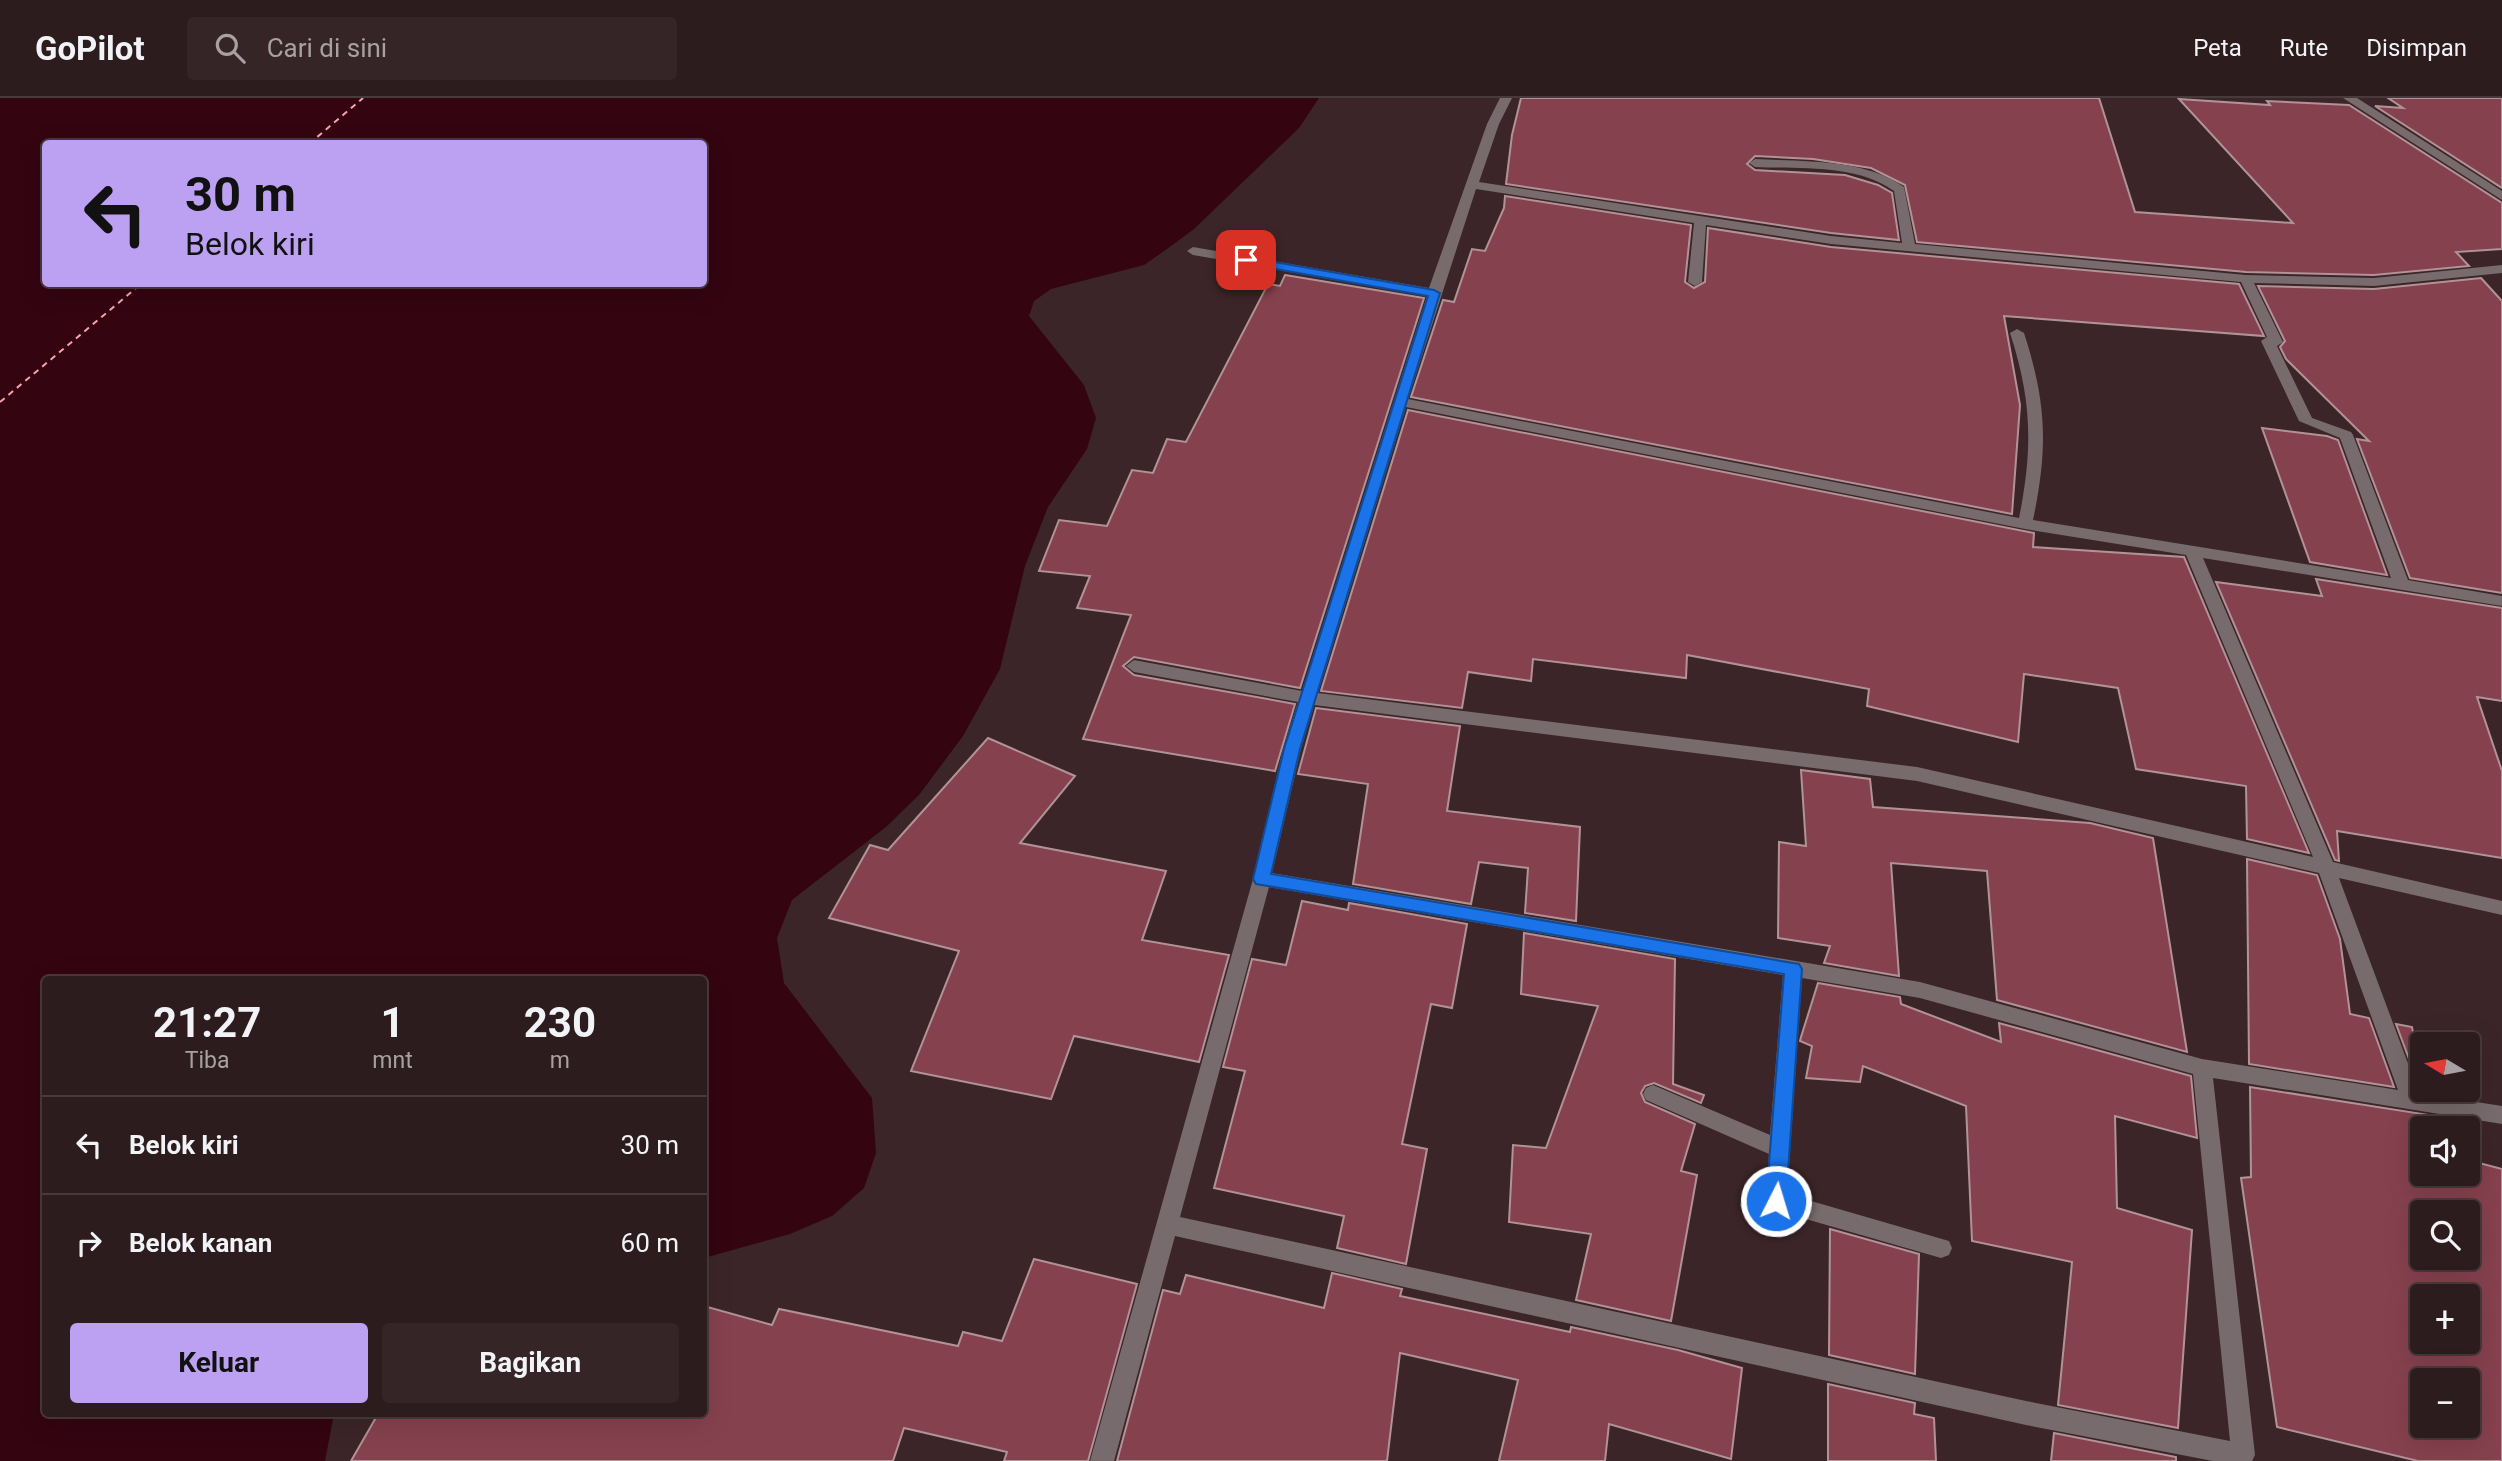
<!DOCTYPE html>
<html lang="id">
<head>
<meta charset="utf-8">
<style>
	:root { --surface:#2d1c1e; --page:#352527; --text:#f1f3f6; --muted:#a7a1a4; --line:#483a3c; --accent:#bca0f2 }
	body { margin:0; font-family:Roboto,sans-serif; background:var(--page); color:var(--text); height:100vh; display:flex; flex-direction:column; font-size:26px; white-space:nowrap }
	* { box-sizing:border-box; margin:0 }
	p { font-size:23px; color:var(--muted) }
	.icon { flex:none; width:38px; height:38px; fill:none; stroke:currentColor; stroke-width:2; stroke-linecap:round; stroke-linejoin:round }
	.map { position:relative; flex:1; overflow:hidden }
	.side { position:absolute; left:42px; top:878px; width:665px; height:441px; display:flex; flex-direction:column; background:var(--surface); border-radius:7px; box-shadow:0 7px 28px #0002,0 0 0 2px var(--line) }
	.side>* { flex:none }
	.banner { position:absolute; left:42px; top:42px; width:665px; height:147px; border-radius:7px; box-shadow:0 7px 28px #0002,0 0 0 2px var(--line); background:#bca0f2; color:#111; overflow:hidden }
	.needle { width:46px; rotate:280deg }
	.buttons { position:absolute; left:2410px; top:934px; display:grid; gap:14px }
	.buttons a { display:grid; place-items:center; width:70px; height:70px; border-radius:7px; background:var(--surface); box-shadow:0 7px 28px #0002,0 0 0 2px var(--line); font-size:35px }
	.pin { position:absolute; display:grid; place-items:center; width:60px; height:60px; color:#fff; margin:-30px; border-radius:14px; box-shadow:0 4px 10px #0006 }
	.me { position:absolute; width:77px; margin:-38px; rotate:5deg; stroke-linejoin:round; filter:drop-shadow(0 0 5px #0008) }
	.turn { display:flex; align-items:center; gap:24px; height:147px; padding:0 28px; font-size:32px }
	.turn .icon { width:91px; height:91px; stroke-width:2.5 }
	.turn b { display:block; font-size:49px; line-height:60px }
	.eta { display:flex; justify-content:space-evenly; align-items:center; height:119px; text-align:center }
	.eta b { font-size:42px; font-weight:700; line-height:49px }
	.button { display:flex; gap:14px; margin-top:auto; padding:14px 28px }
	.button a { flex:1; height:80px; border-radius:7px; background:var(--accent); color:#111; font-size:28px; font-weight:700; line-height:80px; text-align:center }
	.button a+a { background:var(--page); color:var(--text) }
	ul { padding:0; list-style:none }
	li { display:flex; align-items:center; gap:21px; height:98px; padding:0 28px; border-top:2px solid var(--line) }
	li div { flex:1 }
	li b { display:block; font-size:26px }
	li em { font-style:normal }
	header { display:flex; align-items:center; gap:42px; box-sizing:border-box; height:98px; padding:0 35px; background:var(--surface); border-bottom:2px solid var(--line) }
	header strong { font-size:33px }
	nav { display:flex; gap:38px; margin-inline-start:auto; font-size:24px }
	.search { width:490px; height:63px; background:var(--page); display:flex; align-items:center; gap:18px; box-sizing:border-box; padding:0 24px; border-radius:7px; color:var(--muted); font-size:26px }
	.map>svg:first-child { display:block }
	.water { fill:#340411; fill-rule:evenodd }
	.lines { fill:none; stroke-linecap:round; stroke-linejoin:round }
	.ferry { stroke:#f8a4b0; stroke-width:2; stroke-dasharray:6 5; stroke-linecap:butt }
	.building { fill:#86414e; stroke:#b19397; stroke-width:2; fill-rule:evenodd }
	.minor { fill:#786b6d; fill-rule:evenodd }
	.tertiary { fill:#786b6d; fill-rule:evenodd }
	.route { fill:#1a73e8; stroke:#114b97; stroke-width:2 }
</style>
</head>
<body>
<header>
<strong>GoPilot</strong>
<div class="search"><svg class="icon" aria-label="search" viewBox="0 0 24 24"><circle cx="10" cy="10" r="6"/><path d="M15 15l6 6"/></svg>Cari di sini</div>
<nav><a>Peta</a><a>Rute</a><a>Disimpan</a></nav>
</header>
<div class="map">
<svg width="2502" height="1363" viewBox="0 0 2502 1363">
	<rect width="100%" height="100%" fill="#3c2528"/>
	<path class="water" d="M0 0H1319L1299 30 1194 131 1167 151 1144 167 1051 191 1034 203 1029 218 1084 287 1096 320 1087 351 1048 409 1025 468 1000 571 963 638 919 697 886 729 792 802 777 840 784 885 872 1000 876 1055 864 1090 832 1118 790 1136 704 1160V882H46V1316H334L325 1363H0ZM46 46H704V186H46Z"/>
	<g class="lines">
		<g class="ferry">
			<polyline points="309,46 363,0"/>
			<polyline points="0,304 141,186"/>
		</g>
	</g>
	<g class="building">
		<polygon points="1521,0 2099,0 2135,114 2293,125 2179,1 2270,7 2267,3 2349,7 2502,105 2502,151 2456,154 2469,168 2374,177 2246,174 1917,144 1905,87 1871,70 1813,61 1755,58 1747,66 1755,72 1845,77 1878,87 1892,95 1899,142 1831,135 1506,86 1512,37"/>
		<polygon points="2388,0 2502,0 2502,90 2375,8 2403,10"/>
		<polygon points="1505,98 1691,127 1685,184 1694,190 1705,184 1708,130 1831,149 2239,186 2264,238 2004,218 2020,307 2012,416 1411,299 1443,202 1454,204 1472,151 1485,153 1504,110"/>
		<polygon points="1285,177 1424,200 1300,590 1134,559 1123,568 1134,577 1295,606 1275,673 1083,641 1131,517 1077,510 1090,478 1039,473 1059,422 1107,428 1132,372 1153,375 1167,341 1186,344 1268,186 1280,188"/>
		<polygon points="2481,180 2502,203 2502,495 2410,480 2357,341 2369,343 2286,261 2280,249 2285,243 2258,188 2374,191"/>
		<polygon points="1408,312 2034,435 2033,449 2184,459 2309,755 2247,741 2246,688 2136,671 2118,590 2024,576 2018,644 1867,608 1869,591 1687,557 1686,580 1533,561 1531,583 1468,574 1462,610 1321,593"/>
		<polygon points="2262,330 2327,338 2338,342 2387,477 2310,464"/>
		<polygon points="2316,481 2502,510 2502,603 2477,599 2502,673 2502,760 2337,733 2339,763 2335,762 2216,484 2322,498"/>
		<polygon points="1316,610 1460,628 1447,713 1580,729 1576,823 1525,815 1528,770 1479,764 1471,806 1353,786 1368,686 1298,676"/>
		<polygon points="988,640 1075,678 1020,745 1166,773 1142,842 1229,857 1199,964 1074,938 1051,1001 911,973 959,853 829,820 870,747 888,752"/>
		<polygon points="1801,672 1870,681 1873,709 2090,725 2153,740 2187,954 1997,902 1987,773 1891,765 1899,878 1824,865 1830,848 1778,840 1779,744 1806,748"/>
		<polygon points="2247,761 2317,777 2340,841 2350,916 2369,920 2394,989 2249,966"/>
		<polygon points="1302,803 1348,812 1349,805 1467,826 1452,910 1431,906 1402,1046 1427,1051 1406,1166 1337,1150 1344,1118 1214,1090 1245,973 1223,969 1252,861 1286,867"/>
		<polygon points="1524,835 1675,861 1673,986 1704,997 1701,1005 1654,985 1645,988 1641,995 1645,1004 1695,1026 1681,1073 1697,1077 1671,1223 1576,1202 1591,1136 1509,1124 1513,1047 1546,1050 1598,908 1521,896"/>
		<polygon points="1818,885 1900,899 1901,906 2001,944 1999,925 2191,978 2197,1040 2115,1018 2117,1110 2192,1132 2178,1330 2058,1307 2072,1164 1972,1143 1966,1008 1863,968 1860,984 1806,980 1812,948 1800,943 1801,939"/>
		<polygon points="2396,926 2412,929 2424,993 2421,993"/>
		<path d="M2250 989 2429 1017 2431 1031H2422V1076H2468V1062L2502 1071V1363H2418L2277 1329 2241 1080 2251 1079ZM2422 1115H2468V1160H2422ZM2422 1199H2468V1244H2422ZM2422 1283H2468V1328H2422Z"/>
		<polygon points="1830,1131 1919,1156 1915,1276 1829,1257"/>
		<polygon points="1034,1161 1137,1186 1088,1363 1004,1363 1007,1354 904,1330 893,1363 351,1363 378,1316 704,1316 704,1208 772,1227 779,1211 958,1248 963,1234 1002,1243"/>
		<polygon points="1332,1175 1402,1191 1400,1198 1570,1234 1571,1229 1678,1252 1742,1270 1731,1361 1609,1326 1605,1363 1499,1363 1518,1282 1400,1255 1387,1363 1117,1363 1163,1192 1180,1196 1186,1177 1324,1210"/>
		<polygon points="1828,1286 1915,1305 1914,1316 1934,1320 1936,1363 1828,1363"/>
		<polygon points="2054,1335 2176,1359 2176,1363 2051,1363"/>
	</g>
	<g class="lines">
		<path class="minor" d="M1500 0H1512L1499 26 1479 84 1831 138 1902 145 1894 93C1856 66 1800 71 1755 69L1749 65 1755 61C1804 64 1863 60 1904 89L1915 146 2246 177 2374 180 2502 167V175L2374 188 2254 185 2283 244 2277 248 2312 320 2351 334 2353 337 2408 482 2502 498V508L2203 460 2333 764 2502 803V817L2339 780 2419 995 2502 1008V1026L2213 980 2255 1357 2252 1363H2213L2026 1327 1175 1138 1114 1363H1090L1253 781 1283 651 1298 604 1134 574 1126 568 1134 562 1302 593 1427 198 1193 157 1187 153 1193 149 1429 190 1487 26ZM1476 91 1694 125 1688 184 1695 188 1702 184 1706 127 1831 146 2241 184 2267 239 2261 243 2299 323 2340 340 2391 480 2033 422C2048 350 2047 306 2024 235L2017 231 2010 235C2032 302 2033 351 2019 420L1408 301ZM1406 309 2025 431 2186 457 2313 759 1917 669 1318 595ZM1314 607 1917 683 2319 775 2398 992 2202 961 1920 884 1272 775 1301 651ZM1269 789 1783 877 1770 1037 1653 987 1646 990 1643 996 1646 1002 1769 1056 1765 1103 1768 1110 1941 1160 1949 1157 1952 1150 1949 1143 1787 1096 1802 880 1920 900 2193 976 2230 1343 2026 1303 1180 1119Z"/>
		<polygon class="tertiary" points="2343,0 2357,0 2502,93 2502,102"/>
	</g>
	<polygon class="route" points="1246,159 1434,192 1440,195 1300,651 1271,776 1799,866 1802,871 1786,1103 1783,1109 1776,1112 1769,1109 1766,1103 1784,876 1256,786 1253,781 1284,651 1428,198 1242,165 1242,160"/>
</svg>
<div class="buttons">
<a><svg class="needle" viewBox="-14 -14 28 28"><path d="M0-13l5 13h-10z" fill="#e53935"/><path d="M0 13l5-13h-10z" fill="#a7a1a4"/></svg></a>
<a><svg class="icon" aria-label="sound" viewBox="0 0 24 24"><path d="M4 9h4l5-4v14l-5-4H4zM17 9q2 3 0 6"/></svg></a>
<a><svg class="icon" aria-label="search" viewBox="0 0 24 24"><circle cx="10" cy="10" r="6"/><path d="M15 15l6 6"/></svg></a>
<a>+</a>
<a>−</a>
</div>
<div class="pin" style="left:1246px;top:162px;background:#d93025"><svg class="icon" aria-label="arrive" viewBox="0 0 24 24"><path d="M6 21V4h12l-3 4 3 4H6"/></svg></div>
<svg class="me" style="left:1776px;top:1103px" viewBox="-20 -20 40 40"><circle r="17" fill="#1a73e8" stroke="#fff" stroke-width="3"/><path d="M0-11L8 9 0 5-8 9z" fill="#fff"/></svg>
<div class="banner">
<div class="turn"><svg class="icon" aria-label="left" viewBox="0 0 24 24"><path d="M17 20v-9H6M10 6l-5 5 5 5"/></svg><div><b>30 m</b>Belok kiri</div></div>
</div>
<section class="side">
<div class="eta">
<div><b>21:27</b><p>Tiba</p></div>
<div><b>1</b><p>mnt</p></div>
<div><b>230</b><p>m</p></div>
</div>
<ul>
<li><svg class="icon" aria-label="left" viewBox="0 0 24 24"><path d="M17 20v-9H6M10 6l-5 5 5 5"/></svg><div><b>Belok kiri</b></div><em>30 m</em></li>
<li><svg class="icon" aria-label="right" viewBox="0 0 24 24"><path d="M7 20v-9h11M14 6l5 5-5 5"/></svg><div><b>Belok kanan</b></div><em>60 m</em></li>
</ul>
<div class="button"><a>Keluar</a><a>Bagikan</a></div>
</section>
</div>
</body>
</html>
